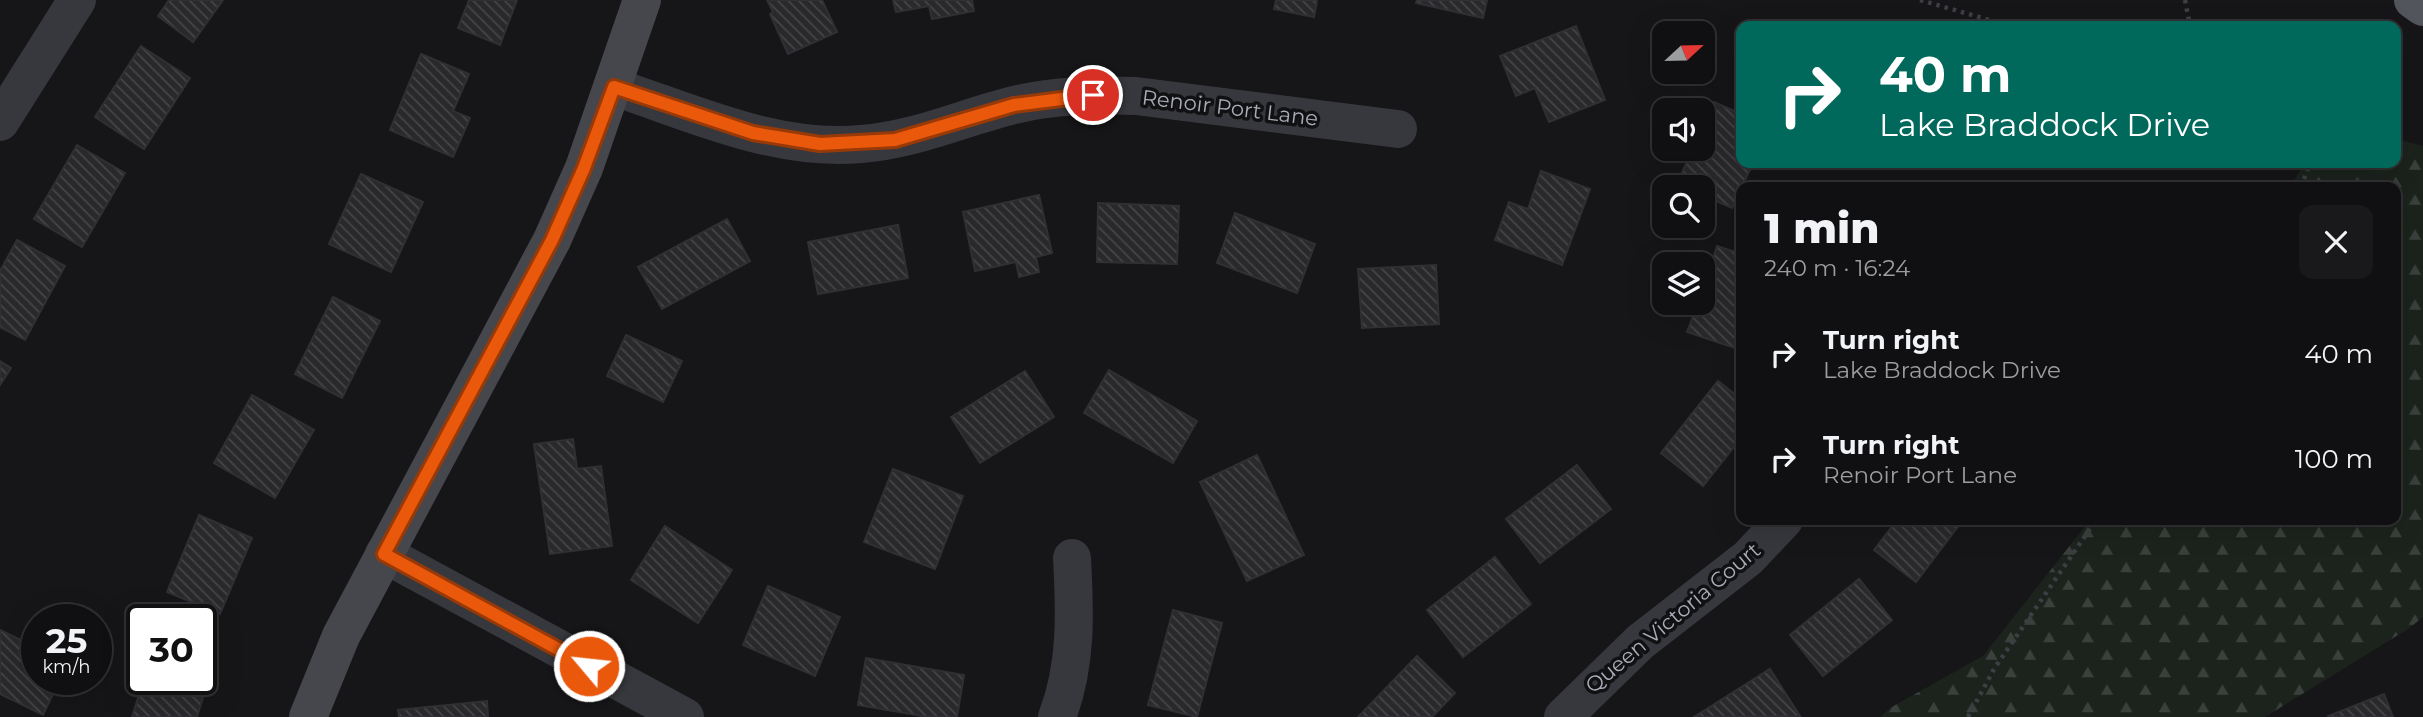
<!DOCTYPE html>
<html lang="en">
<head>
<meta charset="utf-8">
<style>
	:root { --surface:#101012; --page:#19191b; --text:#f1f3f6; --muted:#9c9d9f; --line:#303032 }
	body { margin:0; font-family:Montserrat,sans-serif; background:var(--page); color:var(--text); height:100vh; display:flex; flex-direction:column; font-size:26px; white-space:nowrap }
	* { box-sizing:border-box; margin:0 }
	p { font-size:23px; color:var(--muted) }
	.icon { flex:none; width:38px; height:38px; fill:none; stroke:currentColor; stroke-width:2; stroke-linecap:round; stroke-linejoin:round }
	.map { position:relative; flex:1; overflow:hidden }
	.side { position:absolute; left:1736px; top:182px; width:665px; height:343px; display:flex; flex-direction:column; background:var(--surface); border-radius:14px; box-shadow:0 7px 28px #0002,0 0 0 2px var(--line) }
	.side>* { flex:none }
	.hud { position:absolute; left:1736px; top:21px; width:665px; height:147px; border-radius:14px; box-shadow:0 7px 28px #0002,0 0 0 2px var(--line); background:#00695c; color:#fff; overflow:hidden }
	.needle { width:46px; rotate:68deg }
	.controls { position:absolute; left:1652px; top:21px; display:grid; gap:14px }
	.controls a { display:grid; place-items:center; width:63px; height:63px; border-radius:14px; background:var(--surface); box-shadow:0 7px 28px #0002,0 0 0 2px var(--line); font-size:35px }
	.speed { position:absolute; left:21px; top:604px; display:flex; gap:14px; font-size:35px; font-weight:700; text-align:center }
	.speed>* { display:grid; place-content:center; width:91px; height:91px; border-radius:50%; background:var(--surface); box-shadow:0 7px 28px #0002,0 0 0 2px var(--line); line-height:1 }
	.speed small { font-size:18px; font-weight:400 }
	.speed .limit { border:4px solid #111; border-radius:10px; background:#fff; color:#111 }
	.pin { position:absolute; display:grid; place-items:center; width:60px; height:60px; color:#fff; margin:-30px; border:4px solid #fff; border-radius:50%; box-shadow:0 2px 7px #0007 }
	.me { position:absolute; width:77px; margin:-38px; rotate:298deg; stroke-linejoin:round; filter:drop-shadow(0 0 5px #0008) }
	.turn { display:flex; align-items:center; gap:24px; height:147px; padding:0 28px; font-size:32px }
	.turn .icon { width:91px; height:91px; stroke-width:2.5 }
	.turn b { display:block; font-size:49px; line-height:60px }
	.round { display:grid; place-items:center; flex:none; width:74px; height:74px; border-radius:14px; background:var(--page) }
	.headline { display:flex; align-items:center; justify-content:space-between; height:119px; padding:0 28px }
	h1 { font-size:42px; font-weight:800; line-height:52px }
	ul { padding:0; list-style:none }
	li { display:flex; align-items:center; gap:21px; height:105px; padding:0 28px }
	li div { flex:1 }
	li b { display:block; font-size:26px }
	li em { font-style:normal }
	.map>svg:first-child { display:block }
	.forest { fill:url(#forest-firs) }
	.building { fill:url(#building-back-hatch); stroke:#303034; stroke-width:2 }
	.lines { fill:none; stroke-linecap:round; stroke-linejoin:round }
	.path { stroke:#3d3f44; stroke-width:4.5; stroke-dasharray:3.5 5; stroke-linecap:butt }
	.street { stroke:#37383d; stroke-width:38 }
	.secondary { stroke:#45474d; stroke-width:38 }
	.primary { stroke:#53555c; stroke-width:38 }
	.route-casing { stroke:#983908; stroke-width:18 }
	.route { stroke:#ea580c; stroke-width:12 }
	.labels { text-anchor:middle; stroke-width:7; stroke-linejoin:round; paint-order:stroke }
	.street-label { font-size:21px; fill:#a8adb8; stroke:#111113 }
</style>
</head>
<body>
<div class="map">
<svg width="2423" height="717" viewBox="0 0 2423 717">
	<defs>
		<pattern id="forest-firs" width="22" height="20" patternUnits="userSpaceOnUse" patternTransform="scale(1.75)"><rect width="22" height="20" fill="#1c231d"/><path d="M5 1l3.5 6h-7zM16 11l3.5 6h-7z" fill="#3a403c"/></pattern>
		<pattern id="building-back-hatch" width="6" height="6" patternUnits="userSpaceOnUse" patternTransform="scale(1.75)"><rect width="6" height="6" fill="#29292c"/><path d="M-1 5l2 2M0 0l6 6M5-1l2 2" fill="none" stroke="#454548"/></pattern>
	</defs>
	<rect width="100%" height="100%" fill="#161618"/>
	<polygon class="forest" points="2396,139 2423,146 2423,617 2408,629 2265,717 1880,717 1890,708 1983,656 2090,520 2396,520 2396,187 2290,187 2305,163 2396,163"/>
	<g class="building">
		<polygon points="169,0 223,0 193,42 158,16"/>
		<polygon points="469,0 517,0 500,45 458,28"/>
		<polygon points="767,0 822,0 837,32 788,54 770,14 773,12"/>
		<polygon points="893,0 972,0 974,11 932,19 929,6 896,12"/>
		<polygon points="1276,0 1317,0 1314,17 1274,9"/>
		<polygon points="1417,0 1487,0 1483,18 1416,3"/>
		<polygon points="1576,26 1605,100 1549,122 1535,88 1516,96 1500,56"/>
		<polygon points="141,46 190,78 144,149 95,117"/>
		<polygon points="421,54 469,74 453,111 470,118 453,157 390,130"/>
		<polygon points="1714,102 1741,114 1741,163 1753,163 1732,208 1703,195 1703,187 1685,187 1677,183 1693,149 1703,149 1703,127"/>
		<polygon points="77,145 125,173 82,247 34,219"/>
		<polygon points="1541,171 1590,189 1562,265 1495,240 1509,202 1528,209"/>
		<polygon points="361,174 423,202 391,272 329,244"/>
		<polygon points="1039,195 1052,253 1036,257 1039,272 1019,277 1016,262 975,271 963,212"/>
		<polygon points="1098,203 1179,206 1177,264 1097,262"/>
		<polygon points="1235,213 1315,244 1297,293 1217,263"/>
		<polygon points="727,219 750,261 662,309 638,267"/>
		<polygon points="898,225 908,278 818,294 808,242"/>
		<polygon points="17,240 65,266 25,340 0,327 0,271"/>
		<polygon points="1717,246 1741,254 1741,350 1687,332 1698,303 1703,303 1703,288"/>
		<polygon points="1436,265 1439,324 1362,328 1358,269"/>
		<polygon points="333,297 380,321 342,398 295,374"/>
		<polygon points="626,335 682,361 663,402 607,376"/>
		<polygon points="0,361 11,368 0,385"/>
		<polygon points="1109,370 1197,421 1173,463 1084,413"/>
		<polygon points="1025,371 1054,417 980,463 951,417"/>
		<polygon points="1718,381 1741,399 1741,438 1703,486 1661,453"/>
		<polygon points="252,395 314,430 275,498 214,463"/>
		<polygon points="573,439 577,469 601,466 612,546 550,554 534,444"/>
		<polygon points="1257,455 1304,555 1247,581 1200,482"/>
		<polygon points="1577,465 1611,509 1540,563 1506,519"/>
		<polygon points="893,469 963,496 935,569 864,542"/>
		<polygon points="199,515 252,538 220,614 167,592"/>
		<polygon points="1897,520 1963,520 1916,582 1874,550"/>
		<polygon points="665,526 732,570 698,623 631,580"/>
		<polygon points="1495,557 1531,604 1463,657 1427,610"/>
		<polygon points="1859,579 1892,620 1823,676 1790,635"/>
		<polygon points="768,586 840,617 815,676 743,645"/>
		<polygon points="1173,610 1222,623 1197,717 1148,705"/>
		<polygon points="0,630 37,648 37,679 60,679 43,715 0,694"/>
		<polygon points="1417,656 1455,693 1432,717 1358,717"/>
		<polygon points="866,658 964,675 957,717 928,717 858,705"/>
		<polygon points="201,668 211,671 197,717 132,717 144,679 201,679"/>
		<polygon points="1770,669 1800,716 1694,717"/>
		<polygon points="2384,694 2393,717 2329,717 2328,716"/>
		<polygon points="487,701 488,717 399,717 398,710"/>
	</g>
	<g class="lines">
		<g class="path">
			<polyline points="1920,0 2010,26"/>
			<polyline points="2185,0 2190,26"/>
			<polyline points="2301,187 2310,163"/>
			<polyline points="1968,717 1994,669 2096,520"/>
		</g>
		<g class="street">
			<path d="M614 87C693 113 776 152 861 144 915 140 962 118 1014 105 1054 95 1095 95 1136 96L1398 129"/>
			<polyline points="0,122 77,0"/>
			<polyline points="384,554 685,717"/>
			<path d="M1057 717C1077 665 1075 613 1072 558"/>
			<polyline points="1563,717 1640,642 1748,558 1784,520"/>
		</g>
		<polyline class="secondary" points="308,717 341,636 552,240 584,168 642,0"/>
		<polyline class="primary" points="2413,0 2423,7"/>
	</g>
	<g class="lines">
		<g class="route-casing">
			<polyline id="route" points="589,666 384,554 552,240 584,168 614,87 753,133 820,144 895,140 1014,105 1093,95"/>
		</g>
		<use href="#route" class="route"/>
	</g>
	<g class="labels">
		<g class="street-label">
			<text transform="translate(1230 108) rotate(7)" y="7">Renoir Port Lane</text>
			<text transform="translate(1673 618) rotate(-40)" y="7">Queen Victoria Court</text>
		</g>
	</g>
</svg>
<div class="controls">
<a><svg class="needle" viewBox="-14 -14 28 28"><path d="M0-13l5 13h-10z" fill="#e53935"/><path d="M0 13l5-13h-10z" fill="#9c9d9f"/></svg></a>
<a><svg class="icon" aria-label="sound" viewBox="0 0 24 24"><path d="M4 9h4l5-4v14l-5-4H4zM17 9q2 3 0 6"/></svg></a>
<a><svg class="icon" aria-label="search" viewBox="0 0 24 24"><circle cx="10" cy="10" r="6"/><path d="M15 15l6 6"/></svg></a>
<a><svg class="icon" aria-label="layers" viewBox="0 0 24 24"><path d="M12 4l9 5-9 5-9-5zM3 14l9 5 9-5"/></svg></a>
</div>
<div class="speed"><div>25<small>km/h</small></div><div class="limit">30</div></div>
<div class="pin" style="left:1093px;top:95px;background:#d93025"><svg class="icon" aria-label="arrive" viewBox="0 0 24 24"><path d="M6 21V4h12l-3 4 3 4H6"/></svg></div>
<svg class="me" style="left:589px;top:666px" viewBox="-20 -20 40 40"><circle r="17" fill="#ea580c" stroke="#fff" stroke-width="3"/><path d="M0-11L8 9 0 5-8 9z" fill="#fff"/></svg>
<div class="hud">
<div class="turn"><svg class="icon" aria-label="right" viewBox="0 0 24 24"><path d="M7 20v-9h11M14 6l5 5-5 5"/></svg><div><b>40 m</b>Lake Braddock Drive</div></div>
</div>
<section class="side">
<div class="headline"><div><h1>1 min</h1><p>240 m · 16:24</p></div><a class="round"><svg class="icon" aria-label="close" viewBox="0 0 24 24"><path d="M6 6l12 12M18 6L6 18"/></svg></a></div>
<ul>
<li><svg class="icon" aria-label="right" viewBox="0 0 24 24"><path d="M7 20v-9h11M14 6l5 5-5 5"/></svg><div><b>Turn right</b><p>Lake Braddock Drive</p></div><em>40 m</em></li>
<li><svg class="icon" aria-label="right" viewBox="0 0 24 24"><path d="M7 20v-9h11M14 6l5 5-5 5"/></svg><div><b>Turn right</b><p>Renoir Port Lane</p></div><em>100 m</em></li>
</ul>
</section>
</div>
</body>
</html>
